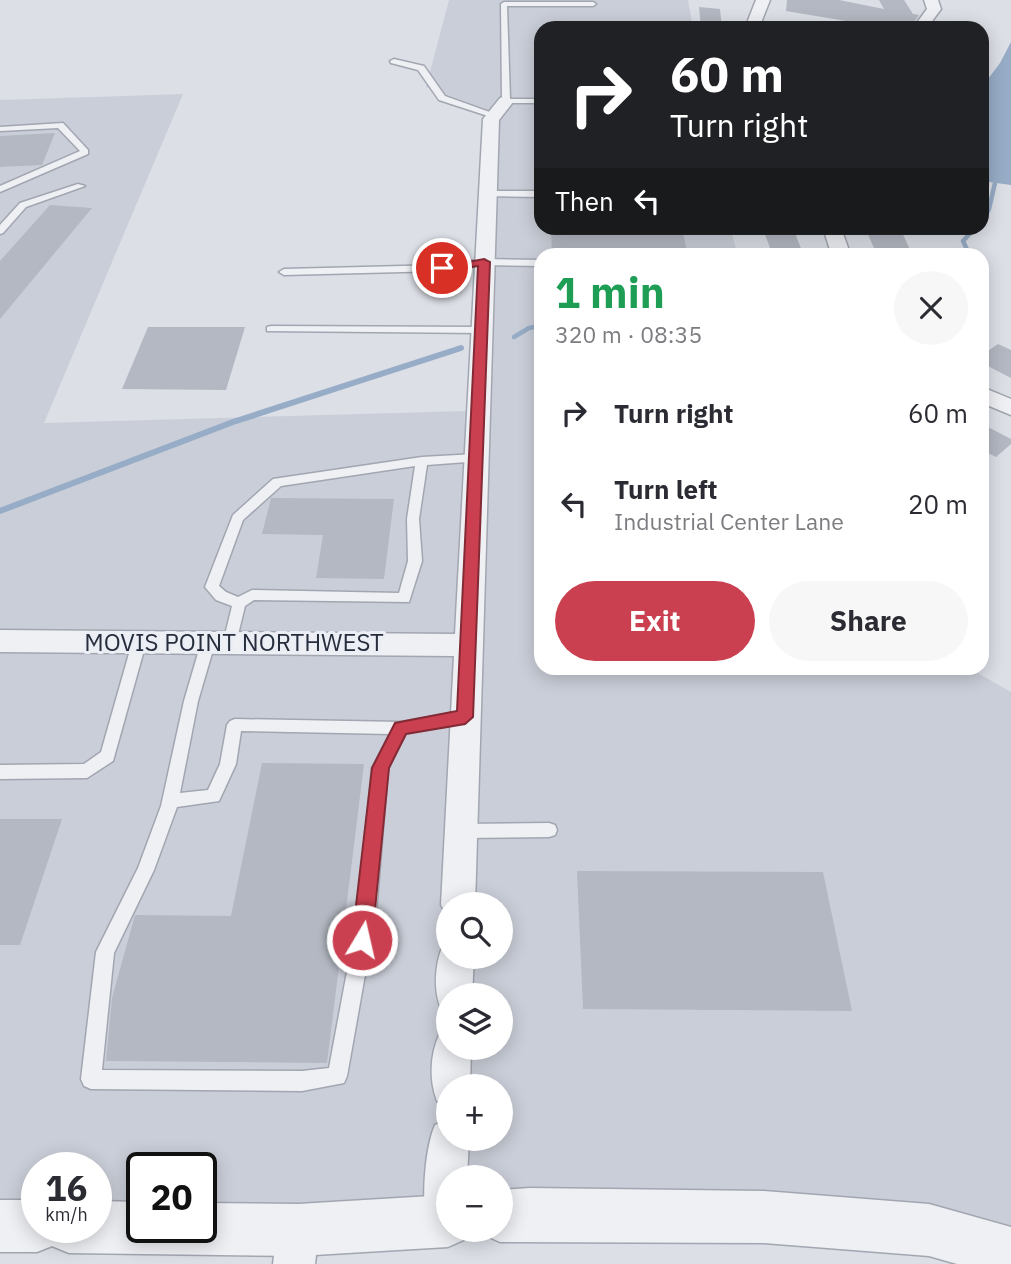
<!DOCTYPE html>
<html lang="en">
<head>
<meta charset="utf-8">
<style>
	:root { --surface:#fff; --page:#f7f7f7; --text:#2b2b33; --muted:#7c7c81; --accent:#cb4051 }
	body { margin:0; font-family:"IBM Plex Sans",sans-serif; background:var(--page); color:var(--text); height:100vh; display:flex; flex-direction:column; font-size:26px; white-space:nowrap }
	* { box-sizing:border-box; margin:0 }
	p { font-size:23px; color:var(--muted) }
	.icon { flex:none; width:38px; height:38px; fill:none; stroke:currentColor; stroke-width:2; stroke-linecap:round; stroke-linejoin:round }
	.map { position:relative; flex:1; overflow:hidden }
	.sheet { position:absolute; left:534px; top:248px; width:455px; height:427px; display:flex; flex-direction:column; background:var(--surface); border-radius:21px; box-shadow:0 4px 18px #0003 }
	.sheet>* { flex:none }
	.banner { position:absolute; left:534px; top:21px; width:455px; height:214px; border-radius:21px; box-shadow:0 4px 18px #0003; background:#202124; color:#fff; overflow:hidden }
	.buttons { position:absolute; left:436px; top:892px; display:grid; gap:14px }
	.buttons a { display:grid; place-items:center; width:77px; height:77px; border-radius:50%; background:var(--surface); box-shadow:0 4px 18px #0003; font-size:35px }
	.speed { position:absolute; left:21px; top:1152px; display:flex; gap:14px; font-size:35px; font-weight:700; text-align:center }
	.speed>* { display:grid; place-content:center; width:91px; height:91px; border-radius:50%; background:var(--surface); box-shadow:0 4px 18px #0003; line-height:1 }
	.speed small { font-size:18px; font-weight:400 }
	.speed .limit { border:4px solid #111; border-radius:10px; background:#fff; color:#111 }
	.pin { position:absolute; display:grid; place-items:center; width:60px; height:60px; color:#fff; margin:-30px; border:4px solid #fff; border-radius:50%; box-shadow:0 2px 7px #0007 }
	.me { position:absolute; width:77px; margin:-38px; rotate:9deg; stroke-linejoin:round; filter:drop-shadow(0 0 5px #0008) }
	.turn { display:flex; align-items:center; gap:24px; height:147px; padding:0 21px; font-size:32px }
	.turn .icon { width:91px; height:91px; stroke-width:2.5 }
	.turn b { display:block; font-size:49px; line-height:60px }
	.then { display:flex; align-items:center; height:66px; padding:0 21px; background:#0003; gap:14px; font-size:26px }
	.round { display:grid; place-items:center; flex:none; width:74px; height:74px; border-radius:37px; background:var(--page) }
	.summary { display:flex; align-items:center; justify-content:space-between; height:119px; padding:0 21px }
	h1 { font-size:42px; font-weight:700; line-height:52px; color:#1e9e55 }
	.action { display:flex; gap:14px; margin-top:auto; padding:14px 21px }
	.action a { flex:1; height:80px; border-radius:42px; background:var(--accent); color:#fff; font-size:28px; font-weight:700; line-height:80px; text-align:center }
	.action a+a { background:var(--page); color:var(--text) }
	ul { padding:0; list-style:none }
	li { display:flex; align-items:center; gap:21px; height:91px; padding:0 21px }
	li div { flex:1 }
	li b { display:block; font-size:26px }
	li em { font-style:normal }
	.map>svg:first-child { display:block }
	.built { fill:#caced8; fill-rule:evenodd }
	.water { fill:#97acc6 }
	.lines { fill:none; stroke-linecap:round; stroke-linejoin:round }
	.stream-far1 { stroke:#97acc6; stroke-width:4.5 }
	.stream { stroke:#97acc6; stroke-width:6 }
	.building { fill:#b3b8c2 }
	.service-casing { stroke:#a2a6b0; stroke-width:3 }
	.minor-casing { stroke:#a2a6b0; stroke-width:3 }
	.tertiary-casing { stroke:#a2a6b0; stroke-width:3 }
	.service { fill:#eef0f4; fill-rule:evenodd }
	.minor { fill:#eef0f4; fill-rule:evenodd }
	.tertiary { fill:#eef0f4; fill-rule:evenodd }
	.route { fill:#cb4051; stroke:#842a35; stroke-width:2 }
	.labels { text-anchor:middle; stroke-width:6; stroke-linejoin:round; paint-order:stroke }
	.street-label { font-size:24px; fill:#262d3c; stroke:#ebeef4 }
</style>
</head>
<body>
<div class="map">
<svg width="1011" height="1264" viewBox="0 0 1011 1264">
	<rect width="100%" height="100%" fill="#dcdfe6"/>
	<path class="built" d="M449 0H688L693 28H541V228H730L738 255 541 256V668H969L1011 692V1262L501 1208 500 1178H448V1207L201 1204V1167H142V1203L96 1202V1167H37V1202L0 1201V100L183 94 44 423 466 411 498 113 426 87ZM448 905H500V957H448ZM448 996H500V1048H448ZM448 1087H500V1139H448Z"/>
	<polygon class="water" points="1011,42 1011,185 982,181 982,87 1000,63"/>
	<g class="lines">
		<g class="stream-far1">
			<polyline points="982,221 989,209 995,183"/>
			<polyline points="970,256 963,241 975,228"/>
			<polyline points="514,337 529,328 541,326"/>
		</g>
		<polyline class="stream" points="0,511 233,422 461,348"/>
	</g>
	<g class="building">
		<polygon points="787,0 839,0 884,9 879,0 904,0 913,14 919,15 910,28 860,28 864,24 786,11"/>
		<polygon points="699,7 720,9 722,28 701,28"/>
		<polygon points="55,133 42,165 0,167 0,136"/>
		<polygon points="50,205 92,208 0,319 0,261"/>
		<polygon points="551,228 682,228 688,256 552,255"/>
		<polygon points="793,228 804,256 773,256 763,229"/>
		<polygon points="865,228 900,228 913,256 882,256 879,248 874,248"/>
		<polygon points="148,327 245,327 226,390 122,389"/>
		<polygon points="998,344 1011,350 1011,378 982,363 982,355"/>
		<polygon points="982,424 1011,439 1011,444 996,457 982,450"/>
		<polygon points="271,498 394,499 384,579 316,578 323,535 262,534"/>
		<polygon points="262,763 364,764 327,1063 106,1061 112,998 135,915 231,916"/>
		<polygon points="0,819 62,819 20,945 0,945"/>
		<polygon points="577,871 823,872 852,1011 583,1009"/>
	</g>
	<g class="lines">
		<g class="service-casing">
			<g id="service">
				<polygon points="504,2 593,2 596,4 593,6 507,6 510,99 541,99 541,103 506,103 502,101 501,4"/>
				<polygon points="394,59 424,66 445,96 498,115 491,117 439,100 418,70 391,63 390,61"/>
				<polygon points="63,123 88,150 88,154 0,192 0,186 80,151 58,128 0,131 0,127"/>
				<polygon points="78,184 85,186 26,207 3,233 0,234 0,225 20,203"/>
				<polygon points="487,191 541,191 541,197 484,196 483,194"/>
				<polygon points="484,259 541,260 541,266 484,265 442,271 284,275 279,272 284,269 442,265"/>
				<polygon points="271,326 481,327 486,330 481,333 267,331 267,327"/>
				<path d="M476 454 480 455 482 458 480 461 427 465 419 519 422 561 409 602 254 600 245 606 235 647H225L223 643 232 606 216 600 205 587 233 515 273 479 422 457ZM415 466 407 519 408 561 399 593 252 590 238 597 226 592 219 586 243 520 281 486Z"/>
				<polygon points="139,638 144,639 146,643 113,761 87,778 0,779 0,765 84,764 101,752 132,643 134,639"/>
				<path d="M208 638 213 639 215 643 198 701 180 793 208 790 220 764 227 725 230 721 235 719 401 722 465 711 470 713 472 717 470 721 465 723 406 733 388 768 376 913 347 1076 344 1083 302 1091 91 1089 84 1086 81 1079 96 952 138 868 161 806 184 701 201 643 203 639ZM241 731 390 734 372 768 358 913 329 1068 302 1071 102 1070 114 953 154 870 177 807 219 801 236 764Z"/>
				<polygon points="549,823 555,825 557,830 555,835 549,837 461,838 455,836 453,831 455,826 461,824"/>
			</g>
		</g>
		<g class="minor-casing">
			<g id="minor">
				<polygon points="756,0 770,0 759,28 745,28"/>
				<polygon points="924,0 938,0 941,9 927,28 913,28 927,9"/>
				<polygon points="506,96 514,101 499,120 475,905 448,905 448,917 441,905 454,656 0,652 0,630 455,634 483,119 500,98"/>
				<polygon points="823,228 841,228 851,256 832,256"/>
				<polygon points="982,387 1011,399 1011,415 982,403"/>
				<path d="M448 943V957H474L472 996H448V1012L441 1009C433 989 435 964 443 945Z"/>
				<path d="M448 1031V1048H471L470 1087H448V1105L437 1101C429 1080 430 1055 439 1035Z"/>
				<path d="M448 1120V1139H469L467 1178H448V1230H462L460 1236 445 1242 430 1236C420 1211 424 1150 435 1125Z"/>
				<polygon points="298,1209 313,1215 319,1230 315,1264 273,1264 277,1230 283,1215"/>
			</g>
		</g>
		<g class="tertiary-casing">
			<g id="tertiary">
				<polygon points="530,1188 764,1191 929,1204 1011,1227 1011,1264 957,1264 929,1256 764,1243 500,1242 482,1234 480,1230 500,1230 500,1190"/>
				<polygon points="448,1195 448,1230 470,1230 466,1239 448,1247 298,1256 69,1253 52,1246 37,1252 0,1252 0,1200 37,1200 37,1227 96,1227 96,1201 142,1202 142,1227 201,1227 201,1203 298,1204"/>
			</g>
		</g>
		<use href="#service" class="service"/>
		<use href="#minor" class="minor"/>
		<use href="#tertiary" class="tertiary"/>
	</g>
	<polygon class="route" points="484,259 490,262 473,717 465,724 406,734 389,768 372,940 369,947 362,950 355,947 352,940 372,768 395,723 457,711 478,266 442,272 436,268"/>
	<g class="labels">
		<g class="street-label">
			<text x="234" y="651">MOVIS POINT NORTHWEST</text>
		</g>
	</g>
</svg>
<div class="buttons">
<a><svg class="icon" aria-label="search" viewBox="0 0 24 24"><circle cx="10" cy="10" r="6"/><path d="M15 15l6 6"/></svg></a>
<a><svg class="icon" aria-label="layers" viewBox="0 0 24 24"><path d="M12 4l9 5-9 5-9-5zM3 14l9 5 9-5"/></svg></a>
<a>+</a>
<a>−</a>
</div>
<div class="speed"><div>16<small>km/h</small></div><div class="limit">20</div></div>
<div class="pin" style="left:442px;top:268px;background:#d93025"><svg class="icon" aria-label="arrive" viewBox="0 0 24 24"><path d="M6 21V4h12l-3 4 3 4H6"/></svg></div>
<svg class="me" style="left:362px;top:940px" viewBox="-20 -20 40 40"><circle r="17" fill="#cb4051" stroke="#fff" stroke-width="3"/><path d="M0-11L8 9 0 5-8 9z" fill="#fff"/></svg>
<div class="banner">
<div class="turn"><svg class="icon" aria-label="right" viewBox="0 0 24 24"><path d="M7 20v-9h11M14 6l5 5-5 5"/></svg><div><b>60 m</b>Turn right</div></div>
<div class="then">Then<svg class="icon" aria-label="left" viewBox="0 0 24 24"><path d="M17 20v-9H6M10 6l-5 5 5 5"/></svg></div>
</div>
<section class="sheet">
<div class="summary"><div><h1>1 min</h1><p>320 m · 08:35</p></div><a class="round"><svg class="icon" aria-label="close" viewBox="0 0 24 24"><path d="M6 6l12 12M18 6L6 18"/></svg></a></div>
<ul>
<li><svg class="icon" aria-label="right" viewBox="0 0 24 24"><path d="M7 20v-9h11M14 6l5 5-5 5"/></svg><div><b>Turn right</b></div><em>60 m</em></li>
<li><svg class="icon" aria-label="left" viewBox="0 0 24 24"><path d="M17 20v-9H6M10 6l-5 5 5 5"/></svg><div><b>Turn left</b><p>Industrial Center Lane</p></div><em>20 m</em></li>
</ul>
<div class="action"><a>Exit</a><a>Share</a></div>
</section>
</div>
</body>
</html>
